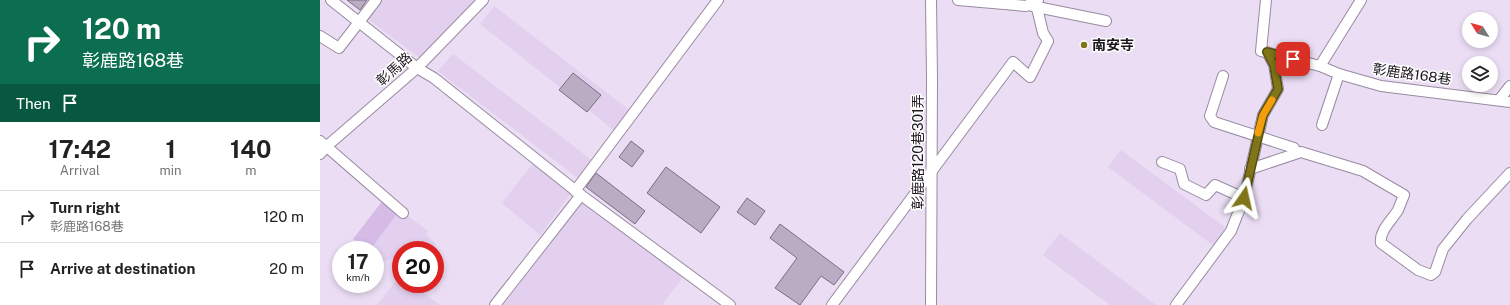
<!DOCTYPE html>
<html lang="en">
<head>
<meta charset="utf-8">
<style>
	:root { --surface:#fff; --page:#f2f2f2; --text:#222; --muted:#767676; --line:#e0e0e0 }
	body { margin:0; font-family:"Public Sans","Noto Sans TC",sans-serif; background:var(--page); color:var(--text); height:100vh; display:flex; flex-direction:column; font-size:15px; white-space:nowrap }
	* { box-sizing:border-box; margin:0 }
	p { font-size:13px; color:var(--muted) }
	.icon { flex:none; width:22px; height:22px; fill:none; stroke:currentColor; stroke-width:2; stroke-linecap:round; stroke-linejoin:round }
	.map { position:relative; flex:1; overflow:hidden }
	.side { display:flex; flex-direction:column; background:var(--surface); width:320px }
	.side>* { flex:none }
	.top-card { background:#0b6e4f; color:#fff; overflow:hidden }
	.needle { width:26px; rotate:307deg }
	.tools { position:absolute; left:1142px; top:12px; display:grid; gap:8px }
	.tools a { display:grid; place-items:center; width:36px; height:36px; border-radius:50%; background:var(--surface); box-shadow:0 2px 6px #0003; font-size:20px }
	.speed { position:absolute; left:12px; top:241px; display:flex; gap:8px; font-size:20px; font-weight:700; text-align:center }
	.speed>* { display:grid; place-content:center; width:52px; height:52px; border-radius:50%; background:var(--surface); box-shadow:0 2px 6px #0003; line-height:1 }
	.speed small { font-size:10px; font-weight:400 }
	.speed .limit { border:6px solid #d22; background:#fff; color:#111 }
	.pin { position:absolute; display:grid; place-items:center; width:34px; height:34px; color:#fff; margin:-17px; border-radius:8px; box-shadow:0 2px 6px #0006 }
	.me { position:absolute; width:44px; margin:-22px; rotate:11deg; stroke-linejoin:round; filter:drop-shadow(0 0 3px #0008) }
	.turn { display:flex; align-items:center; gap:14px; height:84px; padding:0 16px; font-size:18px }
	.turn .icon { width:52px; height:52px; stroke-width:2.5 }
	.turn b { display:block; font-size:28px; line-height:34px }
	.then { display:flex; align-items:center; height:38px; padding:0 16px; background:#0003; gap:8px; font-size:15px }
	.eta { display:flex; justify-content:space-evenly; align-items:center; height:68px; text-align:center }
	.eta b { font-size:24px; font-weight:700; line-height:28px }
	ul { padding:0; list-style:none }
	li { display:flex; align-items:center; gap:12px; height:52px; padding:0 16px; border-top:1px solid var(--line) }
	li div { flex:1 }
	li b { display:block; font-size:15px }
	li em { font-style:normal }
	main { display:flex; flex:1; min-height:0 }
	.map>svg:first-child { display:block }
	.built { fill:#e2d0ee }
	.green { fill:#d6bbe7 }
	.building { fill:#baadc3; stroke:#7a6e83 }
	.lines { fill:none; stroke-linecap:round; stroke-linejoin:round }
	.minor-casing { stroke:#988ba1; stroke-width:12 }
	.minor { stroke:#fff; stroke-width:10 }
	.route-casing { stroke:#534c10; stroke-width:10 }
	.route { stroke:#807518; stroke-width:7 }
	.slow { stroke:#f59e0b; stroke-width:7 }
	.poi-dot { fill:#807518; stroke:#fff; stroke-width:1.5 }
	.labels { text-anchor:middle; stroke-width:3; stroke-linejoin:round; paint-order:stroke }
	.poi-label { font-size:14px; font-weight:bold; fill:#1c171f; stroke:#fff; text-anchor:start }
	.street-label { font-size:14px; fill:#1c171f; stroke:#fff }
</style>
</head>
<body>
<main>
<section class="side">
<div class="top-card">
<div class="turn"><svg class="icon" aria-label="right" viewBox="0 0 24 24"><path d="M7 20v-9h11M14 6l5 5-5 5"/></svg><div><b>120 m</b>彰鹿路168巷</div></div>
<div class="then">Then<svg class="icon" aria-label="arrive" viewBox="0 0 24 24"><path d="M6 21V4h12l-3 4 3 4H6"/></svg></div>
</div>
<div class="eta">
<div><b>17:42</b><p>Arrival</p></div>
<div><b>1</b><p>min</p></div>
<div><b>140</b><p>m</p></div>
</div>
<ul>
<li><svg class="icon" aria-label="right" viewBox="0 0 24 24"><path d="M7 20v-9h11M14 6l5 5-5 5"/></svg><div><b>Turn right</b><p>彰鹿路168巷</p></div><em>120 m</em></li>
<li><svg class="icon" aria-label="arrive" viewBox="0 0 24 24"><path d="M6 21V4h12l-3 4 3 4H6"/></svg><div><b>Arrive at destination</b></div><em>20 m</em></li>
</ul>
</section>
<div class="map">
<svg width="1190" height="305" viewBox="0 0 1190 305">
	<rect width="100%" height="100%" fill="#ebddf4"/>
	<g class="built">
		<polygon points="62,0 165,0 104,61 48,19"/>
		<polygon points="174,6 312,112 296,132 160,24"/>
		<polygon points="133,54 273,161 259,179 118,71"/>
		<polygon points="801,150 906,228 894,246 788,167"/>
		<polygon points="214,162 252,192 220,235 182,203"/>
		<polygon points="266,198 366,273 342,305 183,305"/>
		<polygon points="80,210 108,231 106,234 116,245 114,250 81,250 81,265 73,258 65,262 55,254 55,250 50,250"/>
		<polygon points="740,233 836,305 790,305 723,255"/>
		<polygon points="80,276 81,284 91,284 120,305 57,305"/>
	</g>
	<polygon class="green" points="64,199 80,210 50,250 33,239"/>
	<g class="building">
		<polygon points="27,0 47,0 40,10"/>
		<polygon points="253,73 281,95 267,112 239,90"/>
		<polygon points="311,141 324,151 312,167 299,157"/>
		<polygon points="346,167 400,207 381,233 327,193"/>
		<polygon points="276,173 325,211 315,224 266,187"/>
		<polygon points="427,198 445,211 435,225 417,212"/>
		<polygon points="460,224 524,272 514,285 501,276 480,305 455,288 477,258 450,238"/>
	</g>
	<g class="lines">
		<g class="minor-casing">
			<g id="minor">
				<polyline points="11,0 97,68 114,78 261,195 410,305"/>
				<polyline points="611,0 612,78 611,305"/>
				<polyline points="638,0 706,6 718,0"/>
				<polyline points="946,0 941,51 1000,66 1019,74 1061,86 1190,102"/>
				<polyline points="712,6 786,21"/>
				<polyline points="0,36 19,48 56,0"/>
				<polyline points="1000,66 1041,0"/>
				<polyline points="903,76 890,116 894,122 974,148"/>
				<polyline points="1179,100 1190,86"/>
				<polyline points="1002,125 1019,74"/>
				<polyline points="0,141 83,213"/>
				<polyline points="0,154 7,146 97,68 163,0"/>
				<polyline points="842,162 860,169 864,184 886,195 895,185 924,198"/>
				<path d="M930 169 981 152 1043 171 1084 195C1082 200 1080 205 1078 210 1072 220 1059 231 1061 243L1098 270 1111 275 1115 272 1123 249 1147 219 1190 173"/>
				<polyline points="255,191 398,0"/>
				<polyline points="175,305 261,195"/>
				<polyline points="512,305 693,62 710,77 728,41 723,33 717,8"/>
				<polyline points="856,305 911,231 924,198 943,115 958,89 954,65 947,52"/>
			</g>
		</g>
		<use href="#minor" class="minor"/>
	</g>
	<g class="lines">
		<g class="route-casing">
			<polyline id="route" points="924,198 943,115 958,89 954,65 947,52 973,59"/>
		</g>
		<use href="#route" class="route"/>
		<polyline class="slow" points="938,133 943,115 952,100"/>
	</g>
	<circle class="poi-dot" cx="764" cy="45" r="4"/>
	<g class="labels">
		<g class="poi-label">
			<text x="772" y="50">南安寺</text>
		</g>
		<g class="street-label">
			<text transform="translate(74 69) rotate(-42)" y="5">彰馬路</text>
			<text transform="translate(1092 74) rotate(8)" y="5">彰鹿路168巷</text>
			<text transform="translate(598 152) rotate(-90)" y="5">彰鹿路120巷301弄</text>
		</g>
	</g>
</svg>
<div class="tools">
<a><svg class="needle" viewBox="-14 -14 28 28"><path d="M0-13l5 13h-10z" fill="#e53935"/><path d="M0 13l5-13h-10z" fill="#767676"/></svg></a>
<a><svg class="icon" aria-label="layers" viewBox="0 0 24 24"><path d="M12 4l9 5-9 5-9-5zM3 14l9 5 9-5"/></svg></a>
</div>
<div class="speed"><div>17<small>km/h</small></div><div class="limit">20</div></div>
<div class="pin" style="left:973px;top:59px;background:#d93025"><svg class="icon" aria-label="arrive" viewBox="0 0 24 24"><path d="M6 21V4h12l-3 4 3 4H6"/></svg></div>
<svg class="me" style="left:924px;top:198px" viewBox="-20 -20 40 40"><path d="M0-17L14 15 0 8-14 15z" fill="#807518" stroke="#fff" stroke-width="4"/></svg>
</div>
</main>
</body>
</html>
